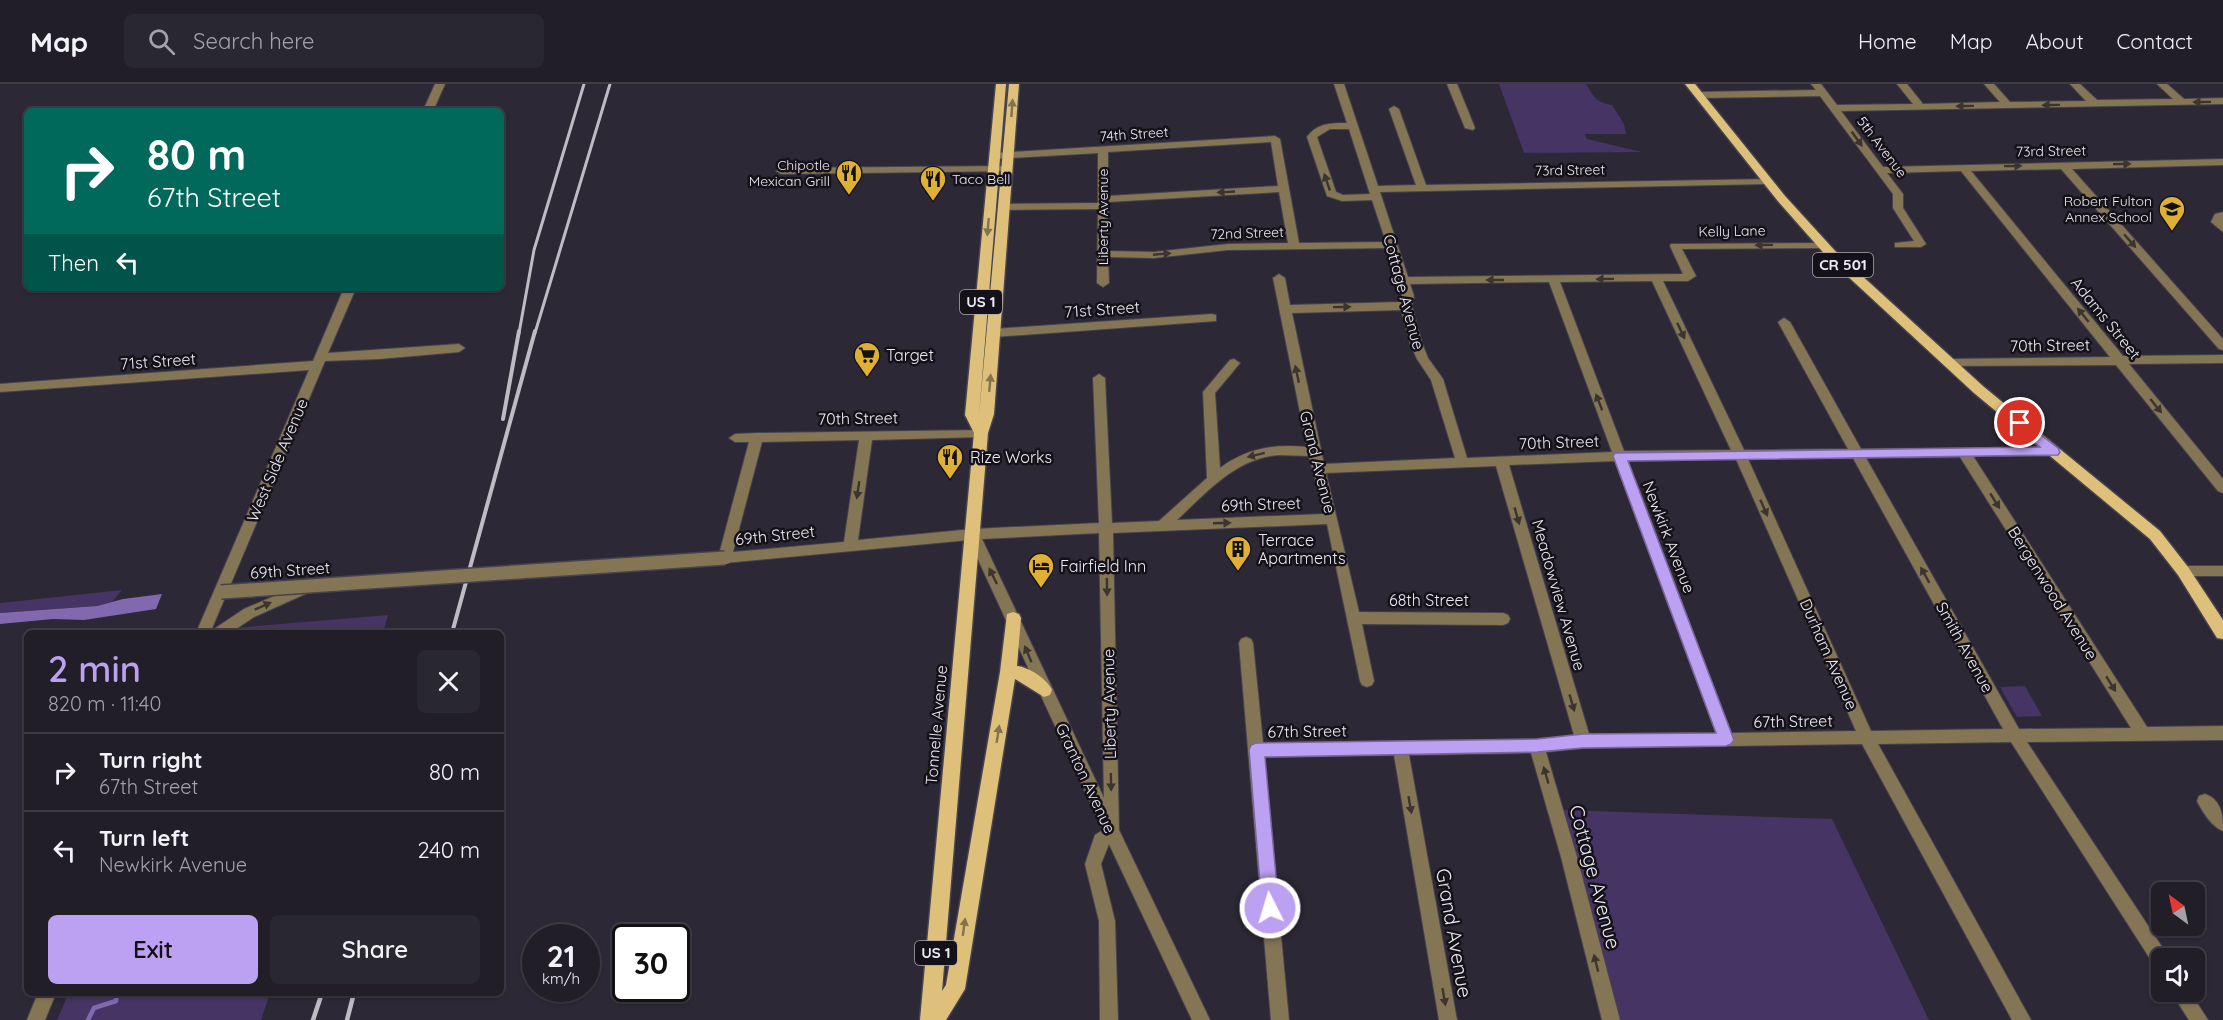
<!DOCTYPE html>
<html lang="en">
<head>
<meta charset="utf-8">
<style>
	:root { --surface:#211e28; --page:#292730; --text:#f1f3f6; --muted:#a2a2a8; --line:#3e3c45; --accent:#bca0f2 }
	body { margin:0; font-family:Quicksand,sans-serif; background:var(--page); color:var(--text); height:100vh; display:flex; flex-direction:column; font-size:22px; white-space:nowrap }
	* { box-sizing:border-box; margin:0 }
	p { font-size:20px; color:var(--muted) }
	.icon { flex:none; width:33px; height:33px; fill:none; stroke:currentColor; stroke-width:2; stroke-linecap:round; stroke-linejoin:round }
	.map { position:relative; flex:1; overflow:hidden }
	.details { position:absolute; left:24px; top:546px; width:480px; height:366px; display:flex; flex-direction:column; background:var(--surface); border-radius:9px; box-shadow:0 2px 4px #0004,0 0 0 2px var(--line) }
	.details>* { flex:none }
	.top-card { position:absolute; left:24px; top:24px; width:480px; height:183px; border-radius:9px; box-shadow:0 2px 4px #0004,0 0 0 2px var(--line); background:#00695c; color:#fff; overflow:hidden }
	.needle { width:39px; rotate:327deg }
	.fabs { position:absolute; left:2151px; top:798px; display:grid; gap:12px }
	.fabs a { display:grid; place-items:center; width:54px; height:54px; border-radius:9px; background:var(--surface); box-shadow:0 2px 4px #0004,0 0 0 2px var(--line); font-size:30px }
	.speed { position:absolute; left:522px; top:840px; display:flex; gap:12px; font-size:30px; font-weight:700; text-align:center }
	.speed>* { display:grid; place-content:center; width:78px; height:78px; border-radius:50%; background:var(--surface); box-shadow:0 2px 4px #0004,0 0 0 2px var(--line); line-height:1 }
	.speed small { font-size:15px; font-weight:400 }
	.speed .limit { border:3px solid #111; border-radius:9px; background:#fff; color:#111 }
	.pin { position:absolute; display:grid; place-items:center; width:51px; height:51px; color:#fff; margin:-26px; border:3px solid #fff; border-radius:50%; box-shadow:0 2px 6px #0007 }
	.me { position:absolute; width:66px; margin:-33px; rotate:355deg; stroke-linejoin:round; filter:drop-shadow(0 0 4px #0008) }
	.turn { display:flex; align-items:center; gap:21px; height:126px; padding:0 24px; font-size:27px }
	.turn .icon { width:78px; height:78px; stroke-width:2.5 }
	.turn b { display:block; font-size:42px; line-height:51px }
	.then { display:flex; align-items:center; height:57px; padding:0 24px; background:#0003; gap:12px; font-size:22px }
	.round { display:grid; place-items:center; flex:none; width:63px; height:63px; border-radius:9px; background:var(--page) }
	.head { display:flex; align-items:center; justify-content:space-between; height:102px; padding:0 24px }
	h1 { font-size:36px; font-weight:600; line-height:45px; color:var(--accent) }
	.cta { display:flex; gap:12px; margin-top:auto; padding:12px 24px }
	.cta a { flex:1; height:69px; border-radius:9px; background:var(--accent); color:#111; font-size:24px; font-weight:600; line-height:69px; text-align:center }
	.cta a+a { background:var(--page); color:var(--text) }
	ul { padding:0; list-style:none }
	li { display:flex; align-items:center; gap:18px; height:78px; padding:0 24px; border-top:2px solid var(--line) }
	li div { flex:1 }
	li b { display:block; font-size:22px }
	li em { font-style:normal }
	header { display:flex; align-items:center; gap:36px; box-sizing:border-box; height:84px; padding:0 30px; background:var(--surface); border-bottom:2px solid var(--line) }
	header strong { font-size:28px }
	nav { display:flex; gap:33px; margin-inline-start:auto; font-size:21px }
	.search { width:420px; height:54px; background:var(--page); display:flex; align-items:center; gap:15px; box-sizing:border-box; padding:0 21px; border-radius:9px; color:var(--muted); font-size:22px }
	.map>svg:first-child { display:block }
	.green { fill:#453464 }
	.water { fill:#8168af }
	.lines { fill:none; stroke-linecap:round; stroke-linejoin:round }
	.stream { stroke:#8168af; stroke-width:4.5 }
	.minor-casing { stroke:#47434f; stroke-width:2 }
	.major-casing { stroke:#47434f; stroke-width:3 }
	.minor { fill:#847555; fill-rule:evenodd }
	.major { fill:#dec07b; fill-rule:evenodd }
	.rail-far2 { stroke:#bebbc5; stroke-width:3 }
	.rail-far1 { stroke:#bebbc5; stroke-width:4 }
	.rail { stroke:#bebbc5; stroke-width:4.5 }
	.minor-bridge-casing { stroke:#47434f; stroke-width:16; stroke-linecap:butt }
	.minor-bridge { stroke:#847555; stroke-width:13 }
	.oneway { fill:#3b352d }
	.oneway2 { fill:#83724e }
	.route { fill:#bca0f2; stroke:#7a689d; stroke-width:1.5 }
	.labels { text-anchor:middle; stroke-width:5; stroke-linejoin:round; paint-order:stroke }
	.far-street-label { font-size:14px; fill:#ebe9f2; stroke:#141218 }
	.far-poi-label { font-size:14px; fill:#ebe9f2; stroke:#141218; text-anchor:end }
	.shield { fill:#141218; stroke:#aaa8b1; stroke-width:1.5 }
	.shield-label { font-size:15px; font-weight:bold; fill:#ebe9f2 }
	.street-label { font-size:16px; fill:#ebe9f2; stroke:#141218 }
	.poi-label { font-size:16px; fill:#ebe9f2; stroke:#141218; text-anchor:start }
	.near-street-label { font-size:20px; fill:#ebe9f2; stroke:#141218 }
</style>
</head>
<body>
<header>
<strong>Map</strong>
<div class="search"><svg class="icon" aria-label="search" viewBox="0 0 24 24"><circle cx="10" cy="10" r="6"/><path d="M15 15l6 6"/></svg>Search here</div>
<nav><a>Home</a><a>Map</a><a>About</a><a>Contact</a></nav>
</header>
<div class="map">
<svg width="2223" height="936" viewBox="0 0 2223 936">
	<rect width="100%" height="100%" fill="#2c2835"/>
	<g class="green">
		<path d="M1499 0H1586C1595 14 1595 18 1612 21L1624 40 1626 50H1585L1587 55 1642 68 1524 69Z"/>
		<polygon points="122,506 113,517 97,522 0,529 0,519"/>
		<polygon points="388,531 383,549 220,549 222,545"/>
		<polygon points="2025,602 2042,632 2017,633 2000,603"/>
		<polygon points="1562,726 1832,735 1929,936 1619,936"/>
		<polygon points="69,909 270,909 261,936 57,936"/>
	</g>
	<polygon class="water" points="162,510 156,525 84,536 53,535 0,540 0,529 97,522 123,515"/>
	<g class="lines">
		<polyline class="stream" points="88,936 94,924 116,917 117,909"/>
		<g class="minor-casing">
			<g id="minor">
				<polygon points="435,0 445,0 433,27 423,27"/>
				<path d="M1334 0H1344L1378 102 1416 101 1389 25 1394 22 1399 25 1426 101 1771 95V99L1767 100 1380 108 1408 193 1683 190 1670 162 1671 160 1826 159V163L1822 164 1682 165 1696 192 1688 197H1663L1744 366 1848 365 1778 238 1784 234 1790 238 1861 365 2057 364 2059 367 2053 372H1973L2147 643 2223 642V656L2027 658 2168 872 2169 874H2162V886L2156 884 2011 658 1878 660 2031 936H2012L1862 660 1583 664 1546 668 1577 773 1620 936H1602L1561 773 1531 669 1409 671 1457 936H1439L1394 671 1264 673 1289 936H1271L1239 559 1241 555 1246 553 1251 555 1253 559 1263 659 1537 655 1574 651 1496 382 1326 389 1359 528 1503 529 1508 531 1510 535 1508 539 1503 541 1362 540 1374 597 1372 601 1367 603 1362 601 1360 597 1327 440 1113 449 1119 746 1210 936H1192L1109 760 1101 780 1115 837 1118 936H1100L1099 837 1085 780 1095 751 1103 746 969 456 725 479 720 478 718 474 749 358H735L729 354 735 350 757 349 985 346 987 349 985 352 981 353 872 356 858 456 973 445 1099 439 1093 294 1099 290 1105 294 1112 439 1159 437 1207 394 1203 308 1230 276 1234 275 1240 279 1215 309 1220 384C1247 364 1274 360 1307 363L1273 194 1279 190 1285 194 1290 221 1401 218 1402 212 1388 164 1228 166 1154 174 1108 173 1109 199 1103 203 1097 199 1098 125 1003 126 998 123 1003 120 1098 119V69L994 75 989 72 994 69 1275 52 1280 55 1299 159 1386 158 1372 116 1342 117 1327 112 1307 53C1317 39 1331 39 1347 39ZM1330 45H1349L1370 110 1343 111 1336 108 1317 53ZM1271 58 1278 102 1108 112V68ZM1279 108 1288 159 1228 160 1154 168 1108 167V118ZM1652 197 1731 366 1624 367 1560 198ZM1549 198 1612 368 1467 374 1443 295 1428 274 1422 259 1412 222 1414 212 1410 200ZM1401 226 1410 259 1417 275 1431 296 1455 374 1324 380 1292 229ZM859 356 844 458 733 468 762 358ZM1279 371 1309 372 1324 430 1177 436C1207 408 1236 374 1279 371ZM1960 373 2131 644 2019 645 1866 374ZM1853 374 2003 645 1871 647 1748 375ZM1736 375 1856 647 1731 649 1628 377ZM1615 377 1716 649 1589 650 1509 381ZM1099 449 1104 714 982 455Z"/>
				<polygon points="1447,0 1457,0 1475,44 1473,46 1465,44"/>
				<polygon points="1811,0 1821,0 1837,21 1913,20 1897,0 1907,0 1923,20 2000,18 1984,0 1994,0 2010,18 2086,17 2070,0 2080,0 2097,16 2173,15 2157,0 2167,0 2184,15 2223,14 2223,20 1841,27 1883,83 2223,75 2223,81 2072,85 2223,255 2223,266 2219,265 2061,85 1971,87 2123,272 2223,271 2223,279 2129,280 2223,395 2223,409 2218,407 2116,281 1945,282 1943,279 1945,276 1949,275 2110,273 1961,87 1887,89 1903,110 1903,124 1926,160 1921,163 1895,163 1895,159 1914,157 1893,124 1893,110 1820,12 1699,14 1694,11 1699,8 1816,6"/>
				<polygon points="1008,82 1012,83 1012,87 781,90 776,87 781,84"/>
				<polygon points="2223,128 2223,148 2211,138 2215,130"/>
				<polygon points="344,204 356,204 328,269 459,260 465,264 459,268 379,275 325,277 210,549 196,549 309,286 0,308 0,300 313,277"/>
				<polygon points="1212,230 1216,231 1216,237 994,253 988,249 994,245"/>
				<polygon points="2183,482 2223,482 2223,492 2183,492 2178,491 2176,487 2178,483"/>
				<polygon points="307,498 312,499 314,503 312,507 254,533 230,549 212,549 214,545 244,525"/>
				<path d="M2205 710C2222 716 2223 732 2223 747 2212 743 2202 727 2197 717L2199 712Z"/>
				<polygon points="2171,908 2190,908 2208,936 2189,936"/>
				<polygon points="38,909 56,909 45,936 27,936"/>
			</g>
		</g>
		<g class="major-casing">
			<g id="major">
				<path d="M996 0H1006L979 332 1009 0H1019L994 330 988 349 942 907 946 901 1000 588 1007 530 1013 528 1019 530 1021 534 1017 582C1029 583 1047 595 1052 606L1050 611 1044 613 1015 595 965 905 946 936H920L974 349 965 331Z"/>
				<polygon points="1685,0 1695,0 1785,112 1837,169 1984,303 2160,447 2188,483 2223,536 2223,555 2217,554 2178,491 2150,455 1974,309 1829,175 1777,116"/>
			</g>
		</g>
		<use href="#minor" class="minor"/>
		<use href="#major" class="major"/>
		<g class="rail-far2">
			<polyline points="519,249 534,166 584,0"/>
			<polyline points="535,249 610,0"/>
		</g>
		<g class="rail-far1">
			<polyline points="503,335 519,247"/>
			<polyline points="452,549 535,247"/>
		</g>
		<g class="rail">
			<polyline points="313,936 322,909"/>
			<polyline points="347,936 354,909"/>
		</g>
		<g class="minor-bridge-casing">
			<polyline id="minor-bridge" points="221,508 725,474"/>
		</g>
		<use href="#minor-bridge" class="minor-bridge"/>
	</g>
	<defs><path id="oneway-solid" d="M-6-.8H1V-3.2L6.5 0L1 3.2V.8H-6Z" transform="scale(1.5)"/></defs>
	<g class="oneway">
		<use href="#oneway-solid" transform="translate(2202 18) rotate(179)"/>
		<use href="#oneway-solid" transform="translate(2051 21) rotate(179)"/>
		<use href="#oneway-solid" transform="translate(1965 22) rotate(179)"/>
		<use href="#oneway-solid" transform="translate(1857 55) rotate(54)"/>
		<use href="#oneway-solid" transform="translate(2122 80) rotate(-1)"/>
		<use href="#oneway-solid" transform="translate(2013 82) rotate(-1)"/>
		<use href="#oneway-solid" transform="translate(1327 98) rotate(-109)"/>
		<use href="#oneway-solid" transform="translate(1226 108) rotate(177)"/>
		<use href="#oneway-solid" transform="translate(2130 157) rotate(49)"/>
		<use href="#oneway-solid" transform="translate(1764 161) rotate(179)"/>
		<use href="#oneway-solid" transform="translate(1162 170) rotate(-5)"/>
		<use href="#oneway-solid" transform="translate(1605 195) rotate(179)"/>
		<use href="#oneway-solid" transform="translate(1495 196) rotate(180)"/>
		<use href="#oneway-solid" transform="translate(1342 223) rotate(-1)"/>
		<use href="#oneway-solid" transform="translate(2083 231) rotate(-129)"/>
		<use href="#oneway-solid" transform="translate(1681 247) rotate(65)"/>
		<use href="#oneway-solid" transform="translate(1297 290) rotate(-102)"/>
		<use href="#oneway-solid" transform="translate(1599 318) rotate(-111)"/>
		<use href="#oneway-solid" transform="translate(2156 322) rotate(51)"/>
		<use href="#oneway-solid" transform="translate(1256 371) rotate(166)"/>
		<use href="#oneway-solid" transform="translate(858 406) rotate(98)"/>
		<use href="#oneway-solid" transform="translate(1995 417) rotate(58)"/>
		<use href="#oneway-solid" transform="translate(1764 424) rotate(66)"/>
		<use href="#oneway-solid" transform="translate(1517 432) rotate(74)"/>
		<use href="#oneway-solid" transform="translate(1222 439) rotate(-2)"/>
		<use href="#oneway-solid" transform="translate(1925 491) rotate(-119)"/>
		<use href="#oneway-solid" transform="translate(993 492) rotate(-116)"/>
		<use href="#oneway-solid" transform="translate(1107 503) rotate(89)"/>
		<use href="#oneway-solid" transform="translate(263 522) rotate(-24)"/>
		<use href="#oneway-solid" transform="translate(1028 570) rotate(-113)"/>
		<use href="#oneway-solid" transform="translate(2111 600) rotate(58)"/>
		<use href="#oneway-solid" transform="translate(1572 619) rotate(74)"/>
		<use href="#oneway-solid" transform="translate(1546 691) rotate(-106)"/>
		<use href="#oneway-solid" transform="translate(1111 698) rotate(89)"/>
		<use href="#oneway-solid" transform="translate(1410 721) rotate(80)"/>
		<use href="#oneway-solid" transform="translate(1596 879) rotate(-104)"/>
		<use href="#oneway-solid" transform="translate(1444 913) rotate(80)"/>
	</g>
	<g class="oneway2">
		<use href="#oneway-solid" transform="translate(1012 24) rotate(-86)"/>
		<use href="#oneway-solid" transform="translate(988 143) rotate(95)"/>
		<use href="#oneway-solid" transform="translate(990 299) rotate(-85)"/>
		<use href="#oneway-solid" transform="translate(998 650) rotate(-81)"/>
		<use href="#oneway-solid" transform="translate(964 843) rotate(-82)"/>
	</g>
	<polygon class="route" points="2020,335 2058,364 2060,368 2058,371 1628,377 1734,656 1731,660 1726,662 1583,664 1537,668 1265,673 1279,824 1276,829 1270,832 1264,829 1262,824 1249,666 1251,661 1256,659 1537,655 1583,650 1716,649 1613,372 1615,369 2040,363 2015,342 2013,339 2015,336"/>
	<defs>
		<g id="restaurant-pin" transform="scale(1.35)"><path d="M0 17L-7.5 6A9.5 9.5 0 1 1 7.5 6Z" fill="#dfb034" stroke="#141218"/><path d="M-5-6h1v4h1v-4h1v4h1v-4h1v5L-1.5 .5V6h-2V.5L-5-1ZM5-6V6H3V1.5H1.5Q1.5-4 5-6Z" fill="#111"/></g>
		<g id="school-pin" transform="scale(1.35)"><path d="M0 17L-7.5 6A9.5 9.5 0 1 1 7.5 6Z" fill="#dfb034" stroke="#141218"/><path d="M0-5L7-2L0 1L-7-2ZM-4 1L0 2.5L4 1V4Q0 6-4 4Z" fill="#111"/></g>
		<g id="supermarket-pin" transform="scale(1.35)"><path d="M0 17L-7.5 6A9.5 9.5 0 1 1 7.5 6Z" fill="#dfb034" stroke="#141218"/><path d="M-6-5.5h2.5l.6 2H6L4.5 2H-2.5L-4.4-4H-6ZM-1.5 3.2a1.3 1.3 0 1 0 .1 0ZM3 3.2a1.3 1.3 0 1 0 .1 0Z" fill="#111"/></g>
		<g id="building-pin" transform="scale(1.35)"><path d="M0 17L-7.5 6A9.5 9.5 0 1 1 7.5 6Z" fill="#dfb034" stroke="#141218"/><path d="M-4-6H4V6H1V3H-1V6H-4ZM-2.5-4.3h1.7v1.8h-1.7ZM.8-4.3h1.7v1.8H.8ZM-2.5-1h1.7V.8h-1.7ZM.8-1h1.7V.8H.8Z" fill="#111"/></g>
		<g id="hotel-pin" transform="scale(1.35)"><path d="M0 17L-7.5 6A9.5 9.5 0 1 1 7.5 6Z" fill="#dfb034" stroke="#141218"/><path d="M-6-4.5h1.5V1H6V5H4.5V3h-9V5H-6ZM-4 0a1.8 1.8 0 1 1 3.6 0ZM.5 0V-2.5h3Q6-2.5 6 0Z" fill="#111"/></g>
	</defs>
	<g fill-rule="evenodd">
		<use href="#restaurant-pin" x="849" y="89"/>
		<use href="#restaurant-pin" x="933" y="95"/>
		<use href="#school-pin" x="2172" y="125"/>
		<use href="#supermarket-pin" x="867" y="271"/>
		<use href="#restaurant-pin" x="950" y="373"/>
		<use href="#building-pin" x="1238" y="465"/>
		<use href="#hotel-pin" x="1041" y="482"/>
	</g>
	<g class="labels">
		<g class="far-street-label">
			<text transform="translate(1134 50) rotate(-4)" y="5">74th Street</text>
			<text transform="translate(1882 63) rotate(53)" y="5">5th Avenue</text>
			<text transform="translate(2051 67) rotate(-1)" y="5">73rd Street</text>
			<text transform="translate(1570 86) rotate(-1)" y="5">73rd Street</text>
			<text transform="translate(1103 133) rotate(-90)" y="5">Liberty Avenue</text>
			<text transform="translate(1732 147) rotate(-1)" y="5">Kelly Lane</text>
			<text transform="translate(1247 149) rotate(-2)" y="5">72nd Street</text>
		</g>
		<g class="far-poi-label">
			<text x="830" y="86">Chipotle<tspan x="830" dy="16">Mexican Grill</tspan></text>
			<text x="952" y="100" text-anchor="start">Taco Bell</text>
			<text x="2152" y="122">Robert Fulton<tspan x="2152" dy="16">Annex School</tspan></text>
		</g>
		<g class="shield">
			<rect x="1813" y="169" width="60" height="24" rx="4.5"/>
			<rect x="960" y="206" width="42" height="24" rx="4.5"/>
			<rect x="915" y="857" width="42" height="24" rx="4.5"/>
		</g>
		<g class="shield-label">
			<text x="1843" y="186">CR 501</text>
			<text x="981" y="223">US 1</text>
			<text x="936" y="874">US 1</text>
		</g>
		<g class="street-label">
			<text transform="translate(1404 208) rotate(75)" y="6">Cottage Avenue</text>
			<text transform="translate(1102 225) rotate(-4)" y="6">71st Street</text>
			<text transform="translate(2106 234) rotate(51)" y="6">Adams Street</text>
			<text transform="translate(2050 261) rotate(-1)" y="6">70th Street</text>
			<text transform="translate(158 277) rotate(-4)" y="6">71st Street</text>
			<text transform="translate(858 334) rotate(-1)" y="6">70th Street</text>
			<text transform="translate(1559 358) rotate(-2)" y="6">70th Street</text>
			<text transform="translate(277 376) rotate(-67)" y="6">West Side Avenue</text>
			<text transform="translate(1318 378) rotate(76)" y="6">Grand Avenue</text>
			<text transform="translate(1261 420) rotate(-2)" y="6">69th Street</text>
			<text transform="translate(775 451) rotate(-6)" y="6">69th Street</text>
			<text transform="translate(1669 453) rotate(69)" y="6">Newkirk Avenue</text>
			<text transform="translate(290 486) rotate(-4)" y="6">69th Street</text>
			<text transform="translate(2053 509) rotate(58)" y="6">Bergenwood Avenue</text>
			<text transform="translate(1559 511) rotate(74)" y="6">Meadowview Avenue</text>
			<text x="1429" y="522">68th Street</text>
			<text transform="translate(1965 563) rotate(61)" y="6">Smith Avenue</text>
			<text transform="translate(1829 570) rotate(66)" y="6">Durham Avenue</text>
			<text transform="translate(1109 620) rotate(-91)" y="6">Liberty Avenue</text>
			<text transform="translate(1793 637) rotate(-1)" y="6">67th Street</text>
			<text transform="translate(936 641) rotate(-85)" y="6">Tonnelle Avenue</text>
			<text transform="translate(1307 647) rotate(-1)" y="6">67th Street</text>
			<text transform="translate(1086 694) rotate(65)" y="6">Granton Avenue</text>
		</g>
		<g class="poi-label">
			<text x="886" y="277">Target</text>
			<text x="970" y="379">Rize Works</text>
			<text x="1258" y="462">Terrace<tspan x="1258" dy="18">Apartments</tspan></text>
			<text x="1060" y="488">Fairfield Inn</text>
		</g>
		<g class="near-street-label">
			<text transform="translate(1595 793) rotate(75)" y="7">Cottage Avenue</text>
			<text transform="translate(1454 849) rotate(80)" y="7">Grand Avenue</text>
		</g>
	</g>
</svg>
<div class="fabs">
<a><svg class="needle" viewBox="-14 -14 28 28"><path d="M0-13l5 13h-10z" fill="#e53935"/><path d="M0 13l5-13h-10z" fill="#a2a2a8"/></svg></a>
<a><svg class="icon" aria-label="sound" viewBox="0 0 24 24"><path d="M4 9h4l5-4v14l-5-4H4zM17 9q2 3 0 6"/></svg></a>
</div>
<div class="speed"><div>21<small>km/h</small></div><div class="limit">30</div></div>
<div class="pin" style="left:2020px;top:339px;background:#d93025"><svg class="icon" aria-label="arrive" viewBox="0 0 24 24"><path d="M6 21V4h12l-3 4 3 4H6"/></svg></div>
<svg class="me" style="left:1270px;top:824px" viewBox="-20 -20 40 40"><circle r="17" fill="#bca0f2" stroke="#fff" stroke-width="3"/><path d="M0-11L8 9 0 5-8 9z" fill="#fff"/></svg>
<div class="top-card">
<div class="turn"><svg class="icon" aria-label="right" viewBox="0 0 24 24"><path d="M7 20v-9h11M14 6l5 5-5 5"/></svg><div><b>80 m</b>67th Street</div></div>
<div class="then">Then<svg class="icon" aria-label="left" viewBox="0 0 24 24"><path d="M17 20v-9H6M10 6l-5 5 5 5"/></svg></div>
</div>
<section class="details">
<div class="head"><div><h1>2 min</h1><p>820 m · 11:40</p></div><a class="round"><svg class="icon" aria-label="close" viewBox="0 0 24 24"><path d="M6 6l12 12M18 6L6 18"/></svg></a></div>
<ul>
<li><svg class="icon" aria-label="right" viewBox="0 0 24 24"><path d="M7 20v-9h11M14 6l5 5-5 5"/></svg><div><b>Turn right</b><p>67th Street</p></div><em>80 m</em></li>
<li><svg class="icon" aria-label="left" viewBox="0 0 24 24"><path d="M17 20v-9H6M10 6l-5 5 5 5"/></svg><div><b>Turn left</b><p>Newkirk Avenue</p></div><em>240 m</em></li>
</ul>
<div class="cta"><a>Exit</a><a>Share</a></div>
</section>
</div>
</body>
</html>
